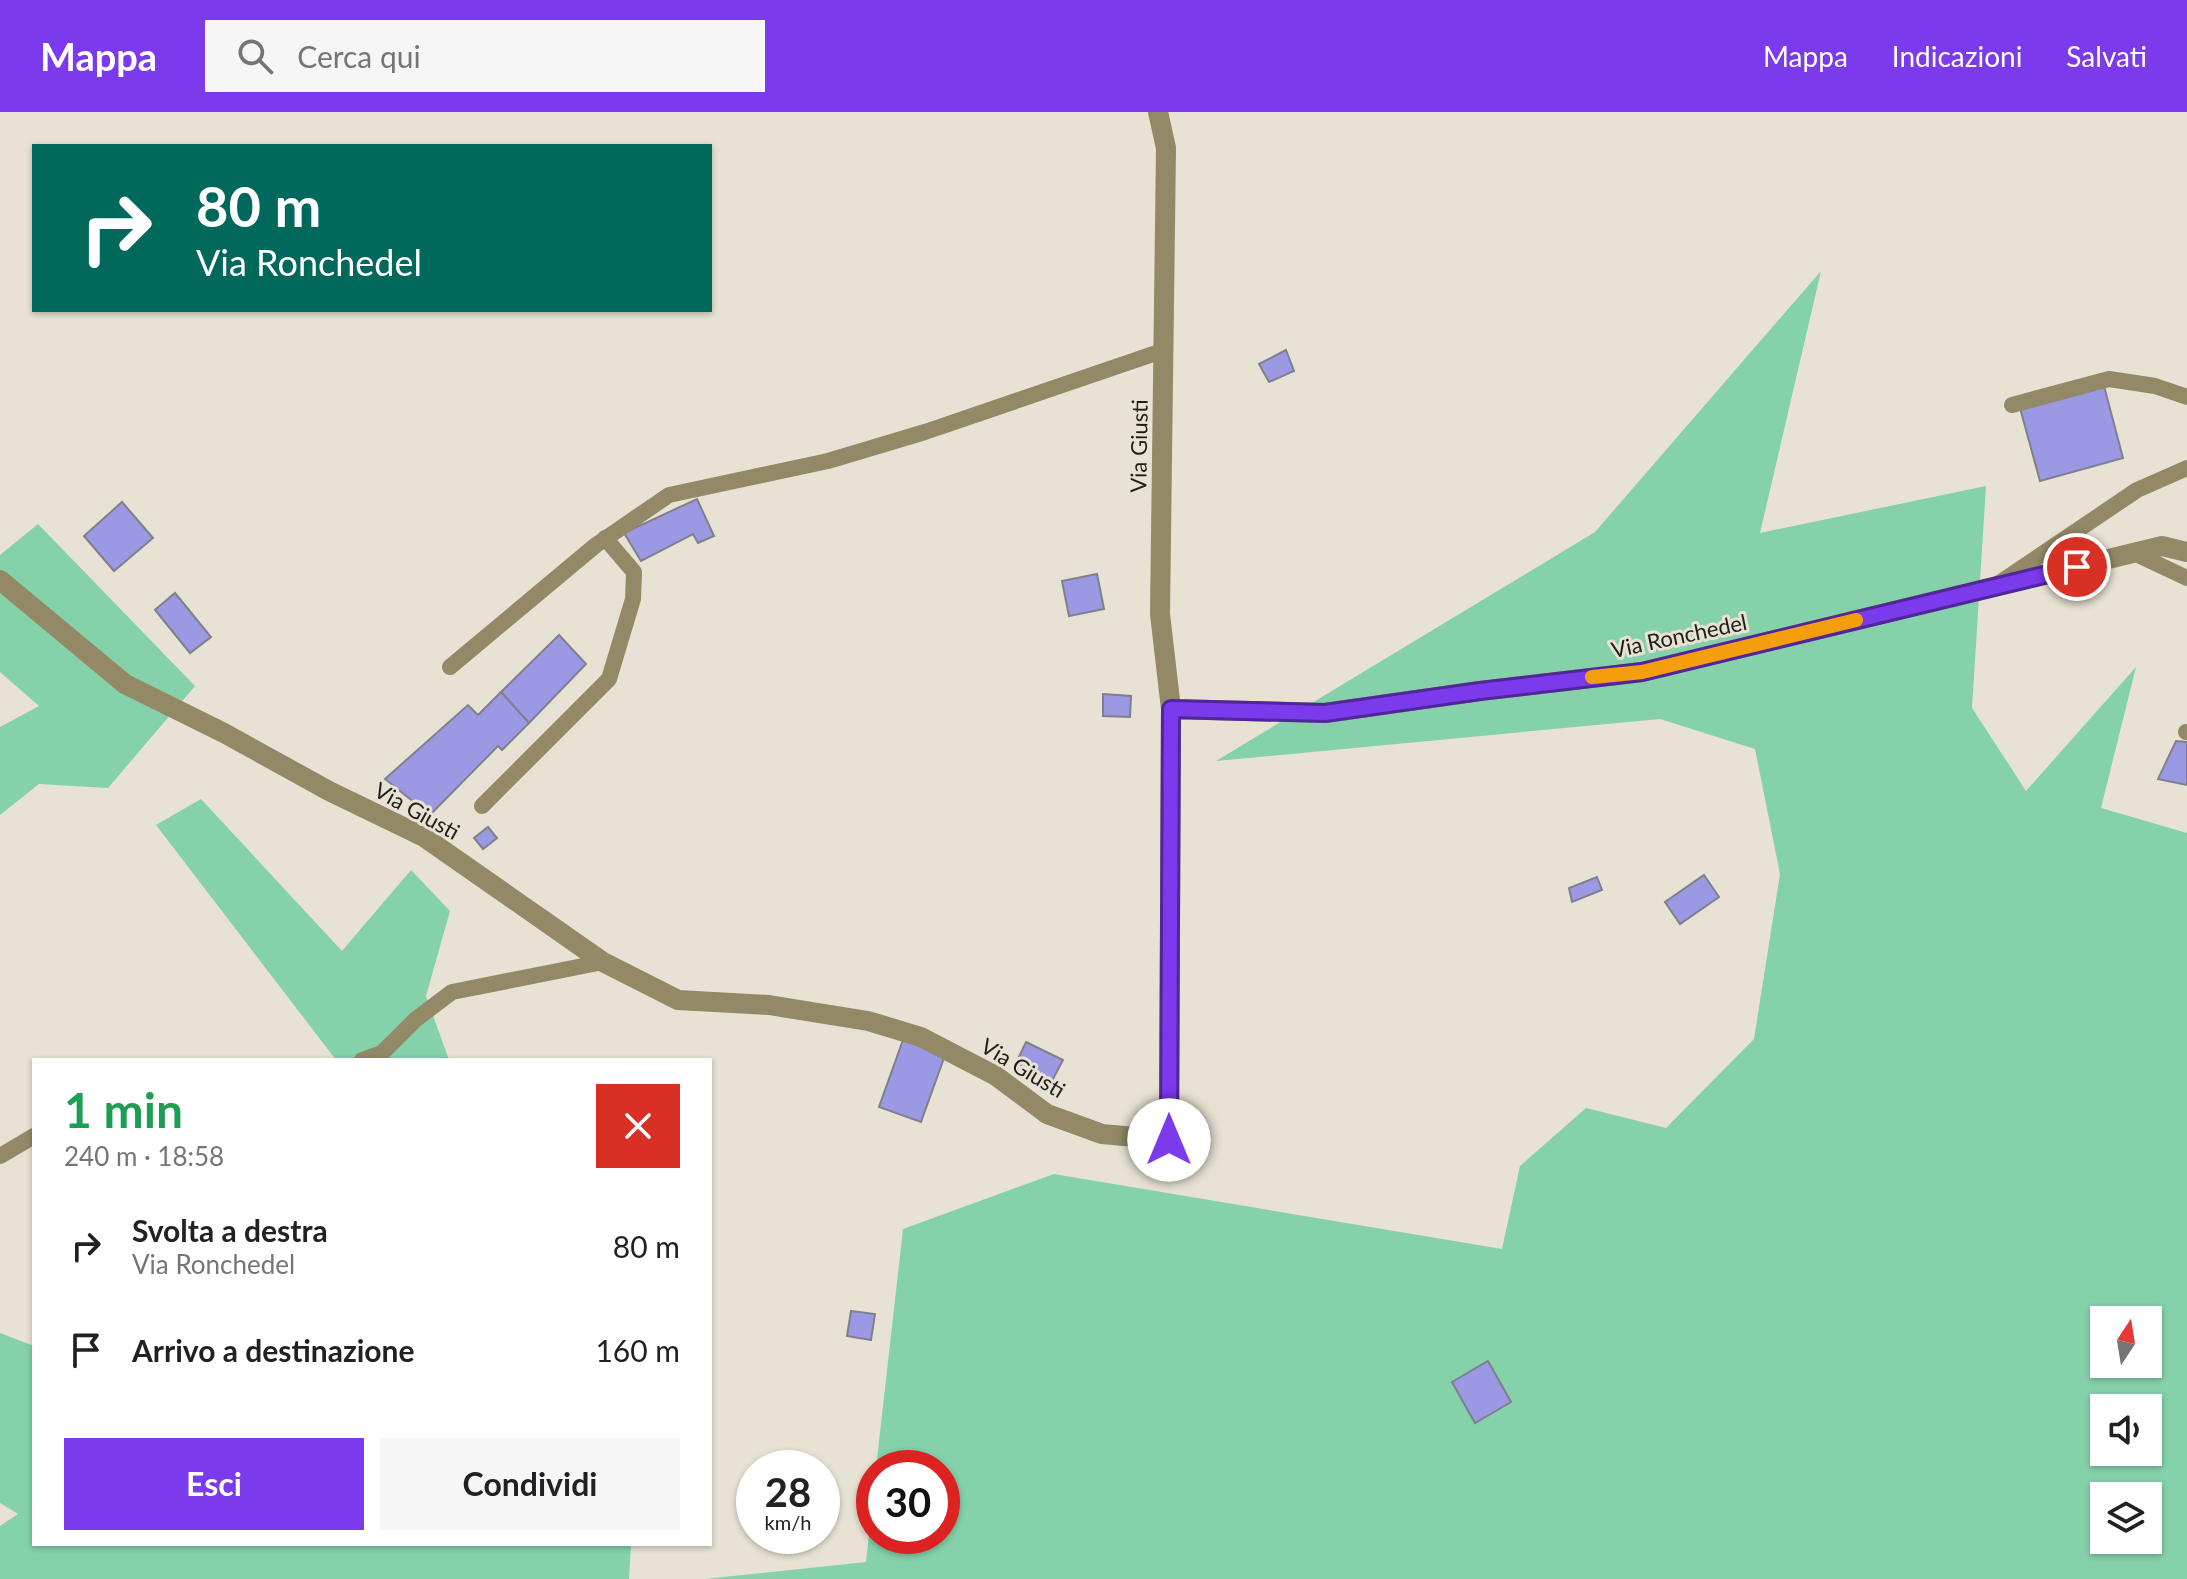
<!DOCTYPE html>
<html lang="it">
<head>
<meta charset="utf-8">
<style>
	:root { --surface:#fff; --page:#f6f6f6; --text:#202124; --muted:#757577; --accent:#7c3aed }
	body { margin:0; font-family:Lato,sans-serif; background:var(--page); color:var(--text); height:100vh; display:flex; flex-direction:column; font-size:30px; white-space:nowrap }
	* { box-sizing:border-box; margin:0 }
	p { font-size:26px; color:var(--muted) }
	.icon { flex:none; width:44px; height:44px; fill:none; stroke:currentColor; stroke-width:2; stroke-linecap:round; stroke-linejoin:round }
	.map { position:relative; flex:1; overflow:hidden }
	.panel { position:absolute; left:32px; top:946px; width:680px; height:488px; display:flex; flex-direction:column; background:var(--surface); border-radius:0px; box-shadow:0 2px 6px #0004 }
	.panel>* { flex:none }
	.banner { position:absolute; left:32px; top:32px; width:680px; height:168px; border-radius:0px; box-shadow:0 2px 6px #0004; background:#00695c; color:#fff; overflow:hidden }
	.needle { width:52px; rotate:12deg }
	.buttons { position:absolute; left:2090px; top:1194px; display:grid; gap:16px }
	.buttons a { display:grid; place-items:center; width:72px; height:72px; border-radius:0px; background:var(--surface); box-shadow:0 2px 6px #0004; font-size:40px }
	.speed { position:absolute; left:736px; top:1338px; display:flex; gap:16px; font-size:40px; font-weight:700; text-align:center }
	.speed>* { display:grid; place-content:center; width:104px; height:104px; border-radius:50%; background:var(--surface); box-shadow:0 2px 6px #0004; line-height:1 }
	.speed small { font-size:20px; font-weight:400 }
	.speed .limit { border:12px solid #d22; background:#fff; color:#111 }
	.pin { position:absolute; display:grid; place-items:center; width:68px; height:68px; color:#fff; margin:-34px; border:4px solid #fff; border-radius:50%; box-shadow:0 2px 8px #0007 }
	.me { position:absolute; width:88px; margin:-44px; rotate:0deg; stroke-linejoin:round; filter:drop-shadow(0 0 6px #0008) }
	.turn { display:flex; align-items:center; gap:28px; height:168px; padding:0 32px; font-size:36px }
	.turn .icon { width:104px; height:104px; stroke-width:2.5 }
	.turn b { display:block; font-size:56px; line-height:68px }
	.round { display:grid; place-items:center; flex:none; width:84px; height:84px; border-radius:0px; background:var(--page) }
	.summary { display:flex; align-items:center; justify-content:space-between; height:136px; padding:0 32px }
	h1 { font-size:48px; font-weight:700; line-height:60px; color:#1e9e55 }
	.action { display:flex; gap:16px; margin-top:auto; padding:16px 32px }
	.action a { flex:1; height:92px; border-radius:0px; background:var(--accent); color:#fff; font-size:32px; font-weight:700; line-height:92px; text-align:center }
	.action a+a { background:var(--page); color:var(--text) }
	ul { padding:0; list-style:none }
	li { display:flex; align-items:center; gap:24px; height:104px; padding:0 32px }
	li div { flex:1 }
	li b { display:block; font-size:30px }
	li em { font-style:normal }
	header { display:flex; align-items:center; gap:48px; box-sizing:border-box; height:112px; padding:0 40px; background:var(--accent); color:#fff }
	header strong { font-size:38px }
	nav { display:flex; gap:44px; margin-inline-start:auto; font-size:28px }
	.search { width:560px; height:72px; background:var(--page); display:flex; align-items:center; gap:20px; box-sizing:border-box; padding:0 28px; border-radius:0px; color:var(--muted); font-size:30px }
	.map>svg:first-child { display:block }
	.green { fill:#84d1aa; fill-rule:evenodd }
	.building { fill:#9c99e4; stroke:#7f808d; stroke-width:2 }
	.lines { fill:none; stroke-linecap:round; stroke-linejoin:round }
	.lane { stroke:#938967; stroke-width:16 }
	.street { stroke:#938967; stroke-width:20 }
	.route-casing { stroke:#51269a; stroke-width:20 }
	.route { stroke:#7c3aed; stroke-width:14 }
	.slow { stroke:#f59e0b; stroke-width:14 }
	.labels { text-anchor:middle; stroke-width:6; stroke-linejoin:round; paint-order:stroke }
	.street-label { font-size:22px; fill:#1f1d18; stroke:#e8e2d4 }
</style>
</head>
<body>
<header>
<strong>Mappa</strong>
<div class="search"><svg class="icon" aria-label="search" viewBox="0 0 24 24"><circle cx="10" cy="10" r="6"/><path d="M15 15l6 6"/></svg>Cerca qui</div>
<nav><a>Mappa</a><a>Indicazioni</a><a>Salvati</a></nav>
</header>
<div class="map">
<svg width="2187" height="1467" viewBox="0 0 2187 1467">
	<rect width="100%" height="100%" fill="#e8e2d4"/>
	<g class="green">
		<path d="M1821 159 1760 421 1986 374 1972 596 2026 679 2136 555 2101 696 2187 721V1467H705L866 1450 874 1376V1424H942V1356H876L903 1117 1054 1062 1502 1137 1520 1054 1586 996 1666 1016 1754 927 1780 762 1755 637 1660 607 1216 649 1595 420ZM2104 1208H2148V1252H2104ZM2104 1296H2148V1340H2104ZM2104 1384H2148V1428H2104Z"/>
		<polygon points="38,412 195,574 108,676 39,672 0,703 0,615 39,594 0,560 0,443"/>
		<polygon points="201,687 342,839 411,758 450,799 426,884 449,948 336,948 156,713"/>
		<polygon points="0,1221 34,1234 34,1432 631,1432 629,1467 0,1467 0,1414 18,1402 0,1391"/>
	</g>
	<g class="building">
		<polygon points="1286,238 1294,259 1269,270 1259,252"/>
		<polygon points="2104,274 2123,346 2040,369 2020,296"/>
		<polygon points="697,387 714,424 698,431 693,422 641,449 624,421"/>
		<polygon points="122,390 153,426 114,459 84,424"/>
		<polygon points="1097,462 1104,497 1069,504 1062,469"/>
		<polygon points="175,481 211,525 190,541 155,498"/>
		<polygon points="559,523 586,552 529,611 501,580"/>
		<polygon points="501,580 529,611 502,638 498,634 430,703 385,667 468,593 478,603"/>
		<polygon points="1103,582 1131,584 1130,605 1103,604"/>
		<polygon points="2176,629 2187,630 2187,673 2158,667"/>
		<polygon points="488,715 497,726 483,737 474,726"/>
		<polygon points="1704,763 1719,785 1680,812 1665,790"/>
		<polygon points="1597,765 1602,778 1572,790 1569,776"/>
		<polygon points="903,928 945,943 921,1010 879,995"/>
		<polygon points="1026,930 1063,948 1052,969 1016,951"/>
		<polygon points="851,1199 875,1202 871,1228 847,1224"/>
		<polygon points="1488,1249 1511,1290 1475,1311 1452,1270"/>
	</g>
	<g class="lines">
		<g class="lane">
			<polyline points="2012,293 2109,267 2155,274 2187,285"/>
			<polyline points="2134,441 2187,466"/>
			<polyline points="1998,472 2137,378 2187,356"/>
			<polyline points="450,555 596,433 669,383 828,349 925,320 1165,238"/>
			<polyline points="2186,620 2187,620"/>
			<polyline points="482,694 609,567 633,487 634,460 605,426"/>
			<polyline points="362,948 382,941 415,908 452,880 603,850"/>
			<polyline points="0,1044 34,1024"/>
		</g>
		<g class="street">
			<polyline points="0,468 125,572 224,621 329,679 424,725 603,850 678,888 769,893 868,909 921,925 996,964 1047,1002 1102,1022 1169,1028 1171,597 1160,502 1166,36 1158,0"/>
			<polyline points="1171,597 1325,601 1480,579 1642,560 2162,434 2187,440"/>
		</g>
	</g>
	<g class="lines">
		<g class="route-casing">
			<polyline id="route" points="1169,1028 1171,597 1325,601 1480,579 1642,560 2077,455"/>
		</g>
		<use href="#route" class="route"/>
		<polyline class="slow" points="1592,565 1642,560 1856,508"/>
	</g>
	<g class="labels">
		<g class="street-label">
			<text transform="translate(1139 334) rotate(-89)" y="8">Via Giusti</text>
			<text transform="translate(1679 524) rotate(-12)" y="8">Via Ronchedel</text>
			<text transform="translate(417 699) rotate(29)" y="8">Via Giusti</text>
			<text transform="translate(1023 956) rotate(31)" y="8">Via Giusti</text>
		</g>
	</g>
</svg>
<div class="buttons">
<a><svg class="needle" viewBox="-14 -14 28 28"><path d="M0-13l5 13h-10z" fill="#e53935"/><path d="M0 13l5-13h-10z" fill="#757577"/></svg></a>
<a><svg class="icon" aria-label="sound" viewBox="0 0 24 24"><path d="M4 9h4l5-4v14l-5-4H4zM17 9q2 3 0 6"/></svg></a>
<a><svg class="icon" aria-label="layers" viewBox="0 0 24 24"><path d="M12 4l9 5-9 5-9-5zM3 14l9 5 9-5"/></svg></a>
</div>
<div class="speed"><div>28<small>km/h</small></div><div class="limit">30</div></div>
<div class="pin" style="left:2077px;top:455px;background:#d93025"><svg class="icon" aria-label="arrive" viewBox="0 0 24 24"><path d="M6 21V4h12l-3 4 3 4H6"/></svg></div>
<svg class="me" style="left:1169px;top:1028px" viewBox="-20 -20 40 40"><circle r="19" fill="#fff"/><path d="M0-13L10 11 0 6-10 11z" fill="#7c3aed"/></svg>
<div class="banner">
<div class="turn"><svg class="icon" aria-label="right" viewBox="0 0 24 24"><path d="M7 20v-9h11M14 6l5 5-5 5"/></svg><div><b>80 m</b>Via Ronchedel</div></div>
</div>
<section class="panel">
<div class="summary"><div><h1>1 min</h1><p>240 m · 18:58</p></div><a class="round" style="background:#d93025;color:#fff"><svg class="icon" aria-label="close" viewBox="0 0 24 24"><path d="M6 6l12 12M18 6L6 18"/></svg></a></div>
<ul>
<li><svg class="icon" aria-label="right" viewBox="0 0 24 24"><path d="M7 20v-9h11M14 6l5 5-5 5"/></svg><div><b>Svolta a destra</b><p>Via Ronchedel</p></div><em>80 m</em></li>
<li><svg class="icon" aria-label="arrive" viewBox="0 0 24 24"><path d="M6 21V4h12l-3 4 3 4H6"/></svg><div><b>Arrivo a destinazione</b></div><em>160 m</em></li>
</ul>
<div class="action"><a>Esci</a><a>Condividi</a></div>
</section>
</div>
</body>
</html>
